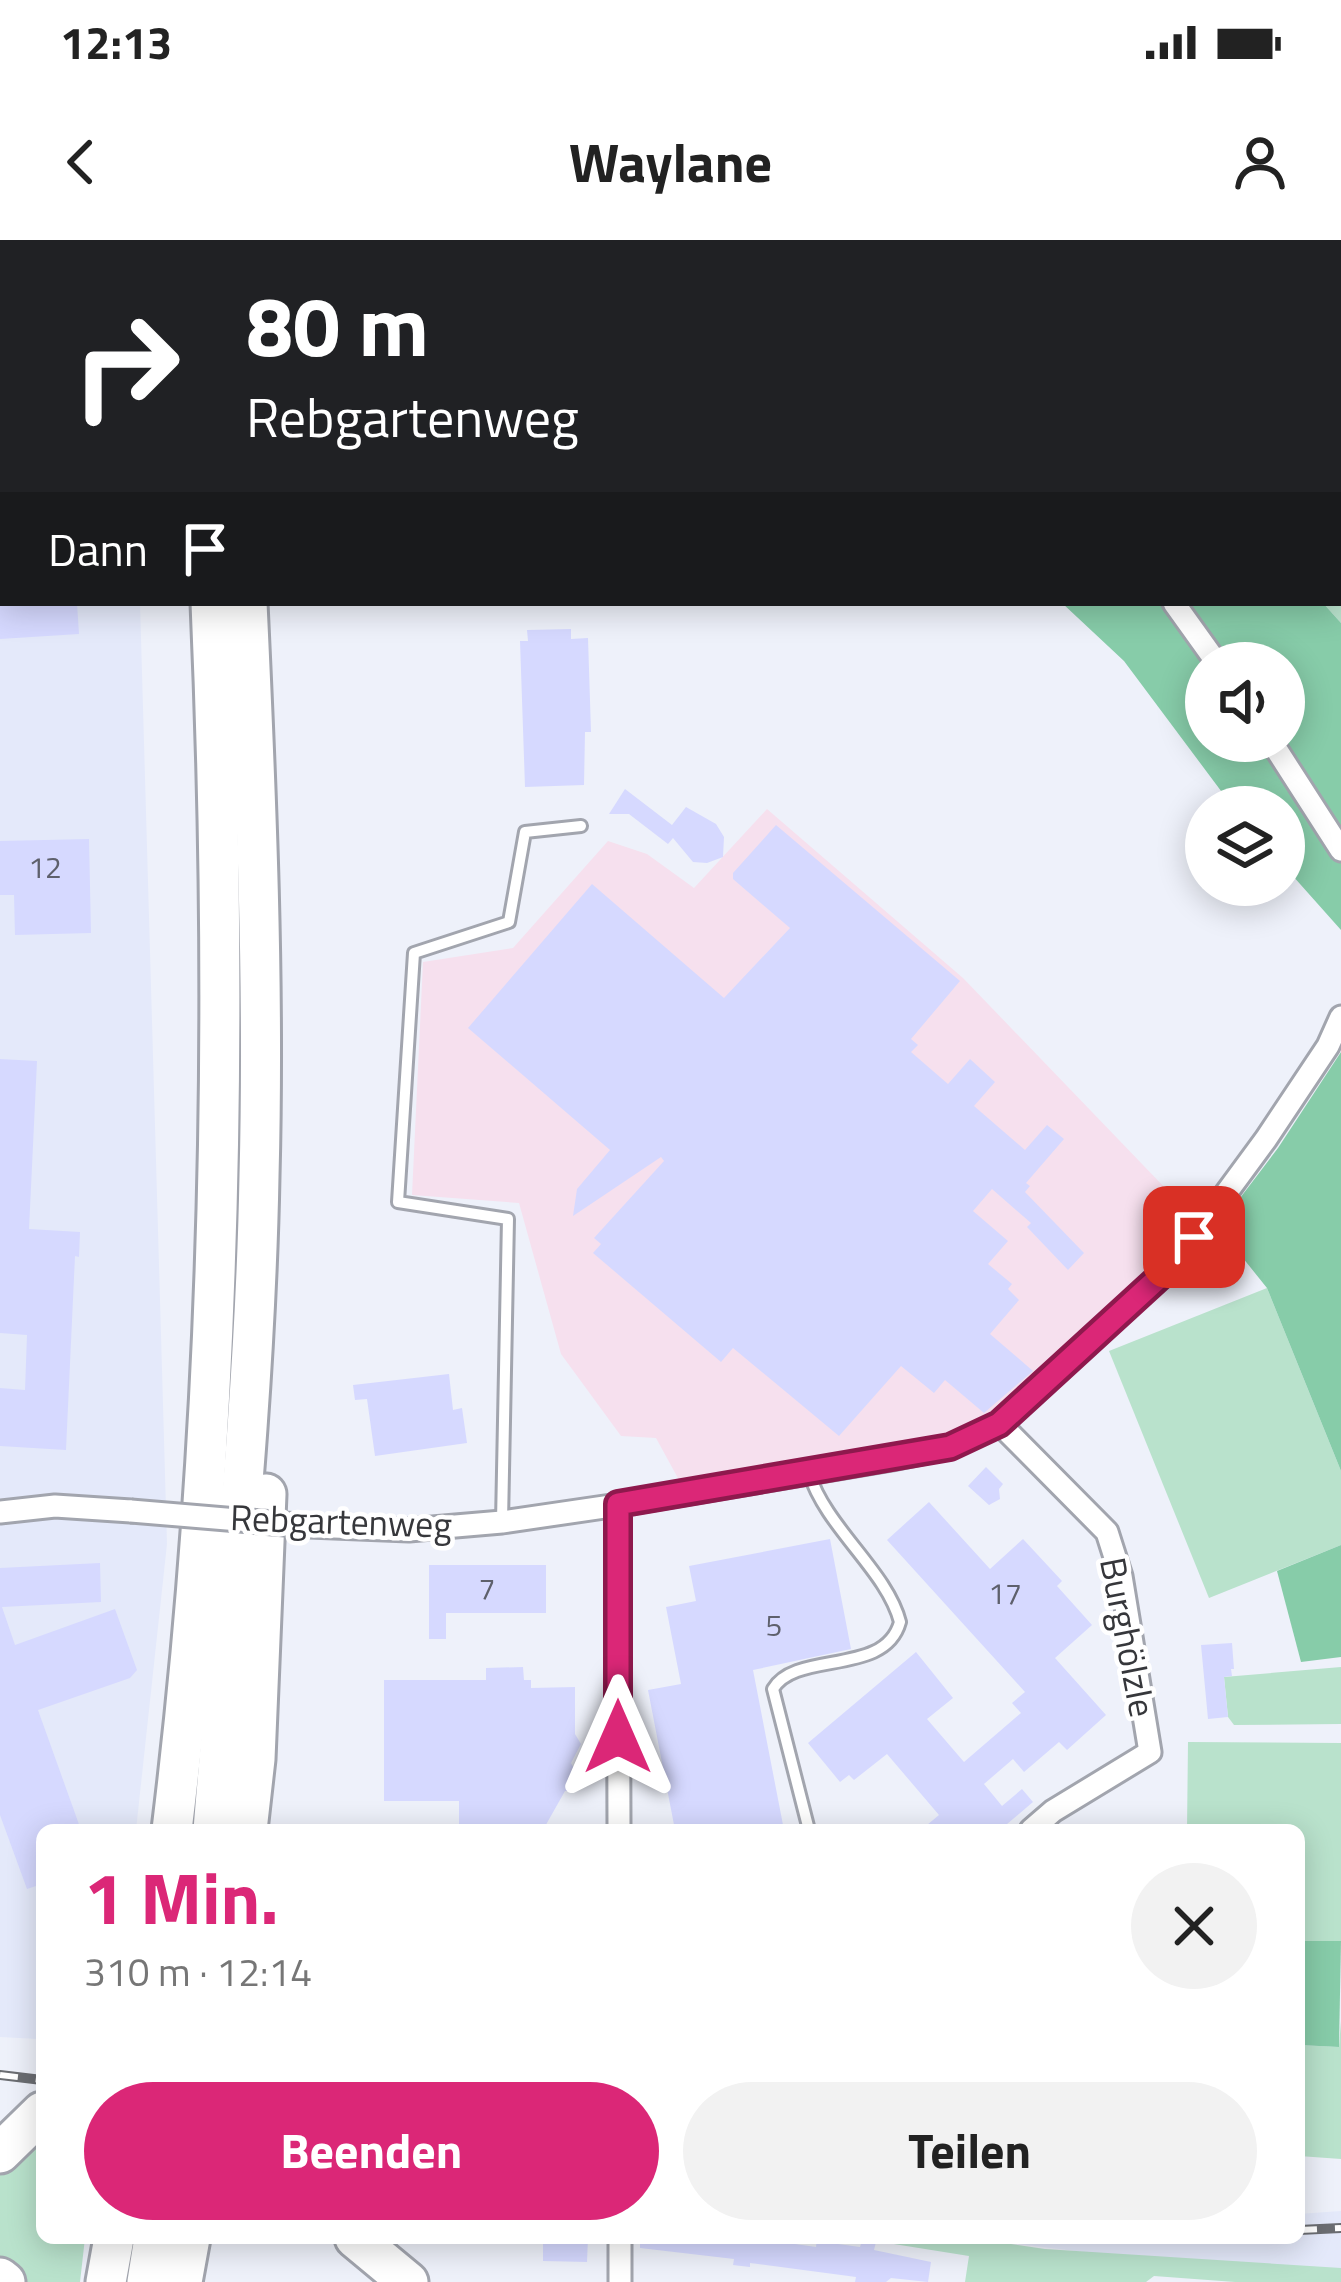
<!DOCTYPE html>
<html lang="de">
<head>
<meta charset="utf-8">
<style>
	:root { --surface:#fff; --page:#f2f2f2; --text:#222; --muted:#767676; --accent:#db2777 }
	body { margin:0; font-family:"Titillium Web",sans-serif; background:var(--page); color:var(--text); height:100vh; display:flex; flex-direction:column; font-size:45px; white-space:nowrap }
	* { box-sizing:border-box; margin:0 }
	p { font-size:39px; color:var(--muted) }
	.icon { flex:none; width:66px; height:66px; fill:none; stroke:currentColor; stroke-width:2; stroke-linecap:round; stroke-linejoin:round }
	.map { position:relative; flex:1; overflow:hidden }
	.drawer { position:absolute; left:36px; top:1584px; width:1269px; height:420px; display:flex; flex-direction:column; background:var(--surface); border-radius:18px; box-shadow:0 6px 30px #0003 }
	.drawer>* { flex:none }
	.guide { position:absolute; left:0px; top:0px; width:1341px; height:366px; box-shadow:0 6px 30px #0003; background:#202124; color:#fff; overflow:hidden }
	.fabs { position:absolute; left:1185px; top:402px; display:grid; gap:24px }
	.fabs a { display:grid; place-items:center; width:120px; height:120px; border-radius:50%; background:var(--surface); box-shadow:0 6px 30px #0003; font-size:60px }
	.pin { position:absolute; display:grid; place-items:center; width:102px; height:102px; color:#fff; margin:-51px; border-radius:24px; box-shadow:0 6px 18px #0006 }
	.me { position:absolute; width:132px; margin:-66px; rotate:0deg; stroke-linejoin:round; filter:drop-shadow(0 0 9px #0008) }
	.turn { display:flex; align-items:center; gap:42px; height:252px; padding:0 48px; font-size:54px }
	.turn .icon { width:156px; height:156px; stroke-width:2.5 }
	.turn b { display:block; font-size:84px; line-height:102px }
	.then { display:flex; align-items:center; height:114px; padding:0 48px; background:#0003; gap:24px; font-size:45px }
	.round { display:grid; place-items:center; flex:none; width:126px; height:126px; border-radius:63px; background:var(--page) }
	.headline { display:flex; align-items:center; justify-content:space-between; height:204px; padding:0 48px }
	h1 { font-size:72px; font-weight:700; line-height:90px; color:var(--accent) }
	.cta { display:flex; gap:24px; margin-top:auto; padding:24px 48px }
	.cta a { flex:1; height:138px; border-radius:72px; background:var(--accent); color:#fff; font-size:48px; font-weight:700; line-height:138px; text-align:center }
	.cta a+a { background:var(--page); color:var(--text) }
	.status { display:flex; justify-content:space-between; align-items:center; height:84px; padding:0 60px; background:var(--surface); direction:ltr }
	.status svg { height:33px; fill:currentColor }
	header { display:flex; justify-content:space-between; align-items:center; height:156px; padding:0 48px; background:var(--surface); font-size:54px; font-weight:700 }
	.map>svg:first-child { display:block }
	.commercial { fill:#f6e0ee }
	.built { fill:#e4e9fa }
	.green { fill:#b9e2cc }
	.forest { fill:#87cca9; fill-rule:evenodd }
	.building { fill:#d6d9ff }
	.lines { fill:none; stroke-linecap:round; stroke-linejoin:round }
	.service-casing { stroke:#a2a5ae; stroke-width:16 }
	.minor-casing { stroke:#a2a5ae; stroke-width:27 }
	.motorway-casing { stroke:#a2a5ae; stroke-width:45 }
	.service { stroke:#fff; stroke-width:10 }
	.minor { stroke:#fff; stroke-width:21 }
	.motorway { stroke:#fff; stroke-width:39 }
	.rail-casing { stroke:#6b6d72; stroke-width:10 }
	.rail { stroke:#fff; stroke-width:6; stroke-dasharray:18; stroke-linecap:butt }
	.minor-bridge-casing { stroke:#a2a5ae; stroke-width:27; stroke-linecap:butt }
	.minor-bridge { stroke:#fff; stroke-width:21 }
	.route-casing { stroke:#8e194d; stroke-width:30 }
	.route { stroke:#db2777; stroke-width:21 }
	.labels { text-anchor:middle; stroke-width:9; stroke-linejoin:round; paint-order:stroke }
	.number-label { font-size:30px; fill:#5e606c }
	.street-label { font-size:36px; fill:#36373b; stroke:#fff }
</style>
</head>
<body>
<div class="status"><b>12:13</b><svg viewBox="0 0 49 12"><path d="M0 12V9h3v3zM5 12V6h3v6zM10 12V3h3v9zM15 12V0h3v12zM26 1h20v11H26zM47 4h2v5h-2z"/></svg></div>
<header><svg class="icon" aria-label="back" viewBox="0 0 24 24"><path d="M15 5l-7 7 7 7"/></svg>Waylane<svg class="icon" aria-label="person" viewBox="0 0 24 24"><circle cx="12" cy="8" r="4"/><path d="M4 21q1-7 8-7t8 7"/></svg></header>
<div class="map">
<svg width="1341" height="2042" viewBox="0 0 1341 2042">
	<rect width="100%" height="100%" fill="#eef1fa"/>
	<polygon class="commercial" points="767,569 963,738 1194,978 1102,1076 992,1176 921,1202 679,1240 656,1198 621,1196 561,1114 519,963 412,955 423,722 513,708 608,601 647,614 694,648"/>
	<g class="built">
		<polygon points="0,0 114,0 114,3 3,3 3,363 140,363 167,1304 136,1590 42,1590 42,1795 38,1799 0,1797"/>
		<polygon points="1341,1971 1341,2039 1329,2042 969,1998 1299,1998 1299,1974"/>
	</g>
	<g class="green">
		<polygon points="992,0 1341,0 1341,383 1323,363 1338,363 1338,3 991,3"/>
		<polygon points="1267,1048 1341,1231 1341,1305 1209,1358 1109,1111"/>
		<polygon points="1341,1427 1341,1484 1234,1485 1228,1477 1224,1437"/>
		<polygon points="1188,1502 1341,1503 1341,1701 1299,1701 1299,1590 1187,1590"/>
		<polygon points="1341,1781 1341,1919 1299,1916 1299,1805 1339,1807"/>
		<polygon points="42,1885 42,1998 85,1998 80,2042 23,2042 0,2023 0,1924"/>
		<polygon points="856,1998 969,1998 1045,2009 1341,2028 1341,2042 1235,2042 1154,2036 1146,2042 965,2042 969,2016"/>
	</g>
	<g class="forest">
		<path d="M1062 363H1323L1341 383V690L1284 626V567H1233L1124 421ZM1206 423H1284V501H1206Z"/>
		<polygon points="1341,812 1341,1231 1267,1048 1218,987 1278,908"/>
		<polygon points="1341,1305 1341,1417 1301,1422 1277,1331"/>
		<polygon points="1299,1701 1341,1701 1339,1807 1299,1805"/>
	</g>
	<g class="building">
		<polygon points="0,363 77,363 79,394 0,399"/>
		<polygon points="571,389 571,399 588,398 591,492 585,492 584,545 525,547 520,401 528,401 527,390"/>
		<polygon points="625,549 672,585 686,567 716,584 724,597 723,617 707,623 693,622 673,598 668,604 629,574 609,574"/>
		<polygon points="776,585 960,741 911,799 918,805 911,812 948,844 970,819 995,842 974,866 1025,910 1047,885 1064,899 1026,943 1030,946 1025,952 1084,1013 1068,1030 1027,987 1031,983 992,949 973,971 1008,1001 988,1024 1012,1044 1008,1049 1019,1060 990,1094 1033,1131 984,1173 945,1140 934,1153 901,1126 839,1196 733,1108 721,1122 593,1013 601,1004 594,998 664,921 661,917 573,976 577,949 610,910 468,788 592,644 724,758 790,688 733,639 733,633"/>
		<polygon points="89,599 91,693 15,695 14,655 0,655 0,601"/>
		<polygon points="0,819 37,821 29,989 80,992 79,1017 75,1016 66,1210 0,1206 0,1148 25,1150 27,1095 0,1093"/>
		<polygon points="449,1134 453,1170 462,1168 467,1203 375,1216 367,1159 355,1160 353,1145"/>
		<polygon points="986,1227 1003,1244 999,1249 1000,1259 989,1265 968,1246"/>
		<polygon points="929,1262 990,1329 1023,1299 1062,1341 1057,1346 1092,1385 1055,1418 1106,1475 1067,1510 1059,1502 1024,1532 1013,1519 984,1544 1002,1566 1022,1549 1033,1562 1000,1590 921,1590 939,1575 887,1514 854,1540 849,1535 840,1542 808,1503 916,1412 953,1458 927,1479 964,1522 1021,1473 1012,1463 1025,1452 887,1300"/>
		<polygon points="830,1299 851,1409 753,1430 784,1590 675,1590 648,1450 681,1444 666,1367 696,1361 689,1326"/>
		<polygon points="100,1323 101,1362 2,1367 15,1405 115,1369 137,1430 130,1438 38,1470 81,1590 42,1590 42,1644 27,1649 0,1575 0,1328"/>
		<polygon points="429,1325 546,1325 546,1373 446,1373 446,1399 429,1399"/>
		<polygon points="1232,1403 1234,1429 1231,1429 1232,1436 1224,1437 1228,1477 1208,1479 1201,1405"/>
		<polygon points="523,1427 524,1440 531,1440 531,1448 575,1447 575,1494 581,1504 571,1523 581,1541 575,1551 565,1551 543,1590 459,1590 459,1561 384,1561 384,1440 486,1440 486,1428"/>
		<polygon points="543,1998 588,1998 587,2022 543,2021"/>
		<polygon points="640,1998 754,1998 816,2007 817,1998 832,1998 831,2003 860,2007 862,2000 876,2002 874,2010 931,2022 928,2042 891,2038 886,2042 855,2042 856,2037 750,2023 750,2027 733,2025 734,2019 640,2008"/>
	</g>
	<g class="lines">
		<g class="service-casing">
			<g id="service">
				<path d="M809 1233C826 1288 887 1331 900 1382 885 1437 796 1410 773 1449L809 1590"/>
				<polyline points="502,1282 508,979 398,962 414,713 509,682 525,592 581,586"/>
			</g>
		</g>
		<g class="minor-casing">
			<g id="minor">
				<polyline points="913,0 914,3"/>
				<polyline points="1174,363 1217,423"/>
				<polyline points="1271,501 1341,610"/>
				<polyline points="999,1183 1107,1292 1121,1336 1150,1512 1053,1571 1031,1590"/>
				<polyline points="618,1265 619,1590"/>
				<polyline points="0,1272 55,1266 131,1271"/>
				<polyline points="309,1286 409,1290 502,1282 618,1265 892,1219 950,1207 999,1183 1177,1020 1266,899 1328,806 1341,777"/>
				<polyline points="620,1998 620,2042"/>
			</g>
		</g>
		<g class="motorway-casing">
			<g id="motorway">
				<polyline points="180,0 180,3"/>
				<polyline points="218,0 218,3"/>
				<path d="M172 1590C222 1183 229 772 211 363"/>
				<path d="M213 1590C231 1372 255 1155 259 936 264 745 256 554 247 363"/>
				<polyline points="247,1590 255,1519 266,1254"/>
				<polyline points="0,1913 42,1872"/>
				<polyline points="355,1998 408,2042"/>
				<polyline points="0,2038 5,2042"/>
				<polyline points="106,2042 114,1998"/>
				<polyline points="147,2042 154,1998"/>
				<polyline points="182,2042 190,1998"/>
			</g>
		</g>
		<use href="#service" class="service"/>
		<use href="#minor" class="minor"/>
		<use href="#motorway" class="motorway"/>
		<g class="rail-casing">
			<g id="rail">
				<polyline points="0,1835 42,1840"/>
				<polyline points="1299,1990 1341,1988"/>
				<polyline points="1100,1998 1203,1998"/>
			</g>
		</g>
		<use href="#rail" class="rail"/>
		<g class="minor-bridge-casing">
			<polyline id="minor-bridge" points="131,1271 309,1286"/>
		</g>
		<use href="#minor-bridge" class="minor-bridge"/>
	</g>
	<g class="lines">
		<g class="route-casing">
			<polyline id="route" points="618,1497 618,1264 950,1207 999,1184 1178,1020 1194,997"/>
		</g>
		<use href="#route" class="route"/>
	</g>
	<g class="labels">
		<g class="number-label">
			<text x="45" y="638">12</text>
			<text x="487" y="1359">7</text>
			<text x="1005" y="1364">17</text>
			<text x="774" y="1396">5</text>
		</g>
		<g class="street-label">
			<text transform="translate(341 1281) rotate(2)" y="13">Rebgartenweg</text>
			<text transform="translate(1128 1397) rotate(79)" y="13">Burghölzle</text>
		</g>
	</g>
</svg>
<div class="fabs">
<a><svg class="icon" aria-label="sound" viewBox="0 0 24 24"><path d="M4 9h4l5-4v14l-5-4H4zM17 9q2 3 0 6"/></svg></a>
<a><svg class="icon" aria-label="layers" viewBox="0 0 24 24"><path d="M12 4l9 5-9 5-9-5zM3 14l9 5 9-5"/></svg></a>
</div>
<div class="pin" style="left:1194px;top:997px;background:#d93025"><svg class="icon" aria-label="arrive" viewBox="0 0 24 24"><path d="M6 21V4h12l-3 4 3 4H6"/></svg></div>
<svg class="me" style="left:618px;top:1497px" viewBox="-20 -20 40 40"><path d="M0-17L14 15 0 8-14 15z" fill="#db2777" stroke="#fff" stroke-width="4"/></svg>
<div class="guide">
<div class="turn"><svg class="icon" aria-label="right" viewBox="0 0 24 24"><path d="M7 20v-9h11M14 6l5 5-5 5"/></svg><div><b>80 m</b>Rebgartenweg</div></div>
<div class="then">Dann<svg class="icon" aria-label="arrive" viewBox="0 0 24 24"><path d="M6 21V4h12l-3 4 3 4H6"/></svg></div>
</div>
<section class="drawer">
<div class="headline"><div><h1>1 Min.</h1><p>310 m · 12:14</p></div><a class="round"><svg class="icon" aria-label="close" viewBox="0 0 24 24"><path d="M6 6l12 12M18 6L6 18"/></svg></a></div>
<div class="cta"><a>Beenden</a><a>Teilen</a></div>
</section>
</div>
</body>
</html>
